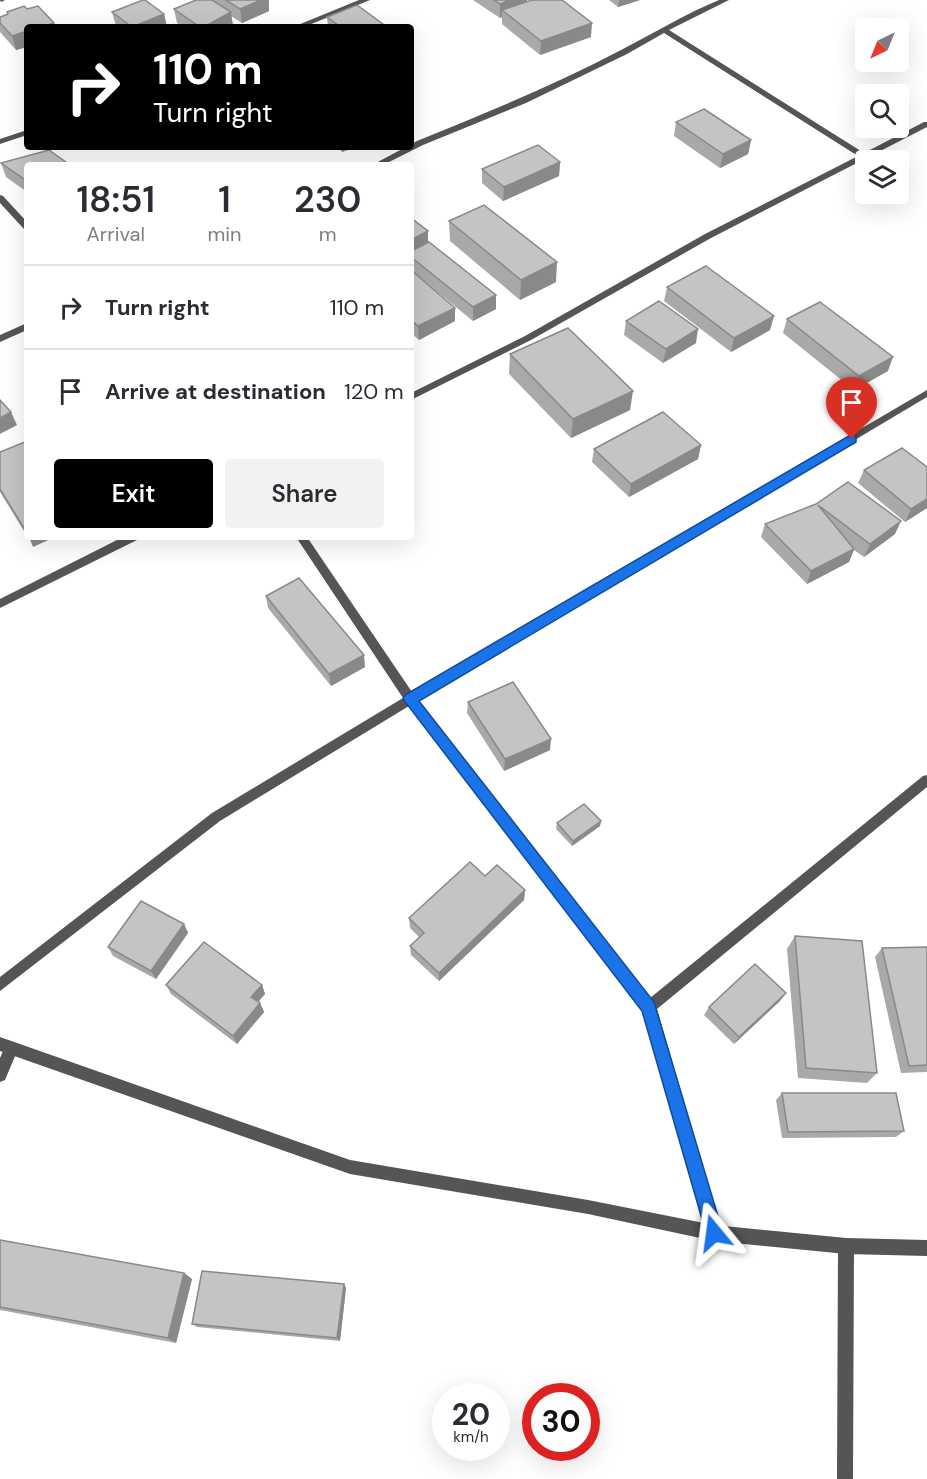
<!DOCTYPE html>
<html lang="en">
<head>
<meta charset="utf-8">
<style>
	:root { --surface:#fff; --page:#f2f2f3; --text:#2b2b33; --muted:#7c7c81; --line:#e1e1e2; --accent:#000 }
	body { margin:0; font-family:"DM Sans",sans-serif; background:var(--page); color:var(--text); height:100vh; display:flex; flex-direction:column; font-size:22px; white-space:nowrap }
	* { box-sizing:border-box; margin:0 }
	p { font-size:20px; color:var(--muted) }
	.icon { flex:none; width:33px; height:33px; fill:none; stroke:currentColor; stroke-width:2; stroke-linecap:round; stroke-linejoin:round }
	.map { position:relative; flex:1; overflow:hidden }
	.sheet { position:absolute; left:24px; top:162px; width:390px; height:378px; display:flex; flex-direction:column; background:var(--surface); border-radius:6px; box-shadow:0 6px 24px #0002 }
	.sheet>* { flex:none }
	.banner { position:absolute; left:24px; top:24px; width:390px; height:126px; border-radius:6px; box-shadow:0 6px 24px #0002; background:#000; color:#fff; overflow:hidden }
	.needle { width:39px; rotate:223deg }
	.fabs { position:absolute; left:855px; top:18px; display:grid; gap:12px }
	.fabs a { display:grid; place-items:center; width:54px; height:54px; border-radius:6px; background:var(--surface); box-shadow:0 6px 24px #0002; font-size:30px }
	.speed { position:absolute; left:432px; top:1383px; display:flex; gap:12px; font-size:30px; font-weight:700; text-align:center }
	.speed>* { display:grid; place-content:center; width:78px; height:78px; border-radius:50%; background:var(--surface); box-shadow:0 6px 24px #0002; line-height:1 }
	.speed small { font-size:15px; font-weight:400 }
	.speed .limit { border:9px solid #d22; background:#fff; color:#111 }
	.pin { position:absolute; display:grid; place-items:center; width:51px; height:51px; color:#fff; margin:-62px -26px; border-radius:50% 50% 50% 0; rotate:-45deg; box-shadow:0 0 6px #0007 }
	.pin .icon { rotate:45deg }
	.me { position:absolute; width:66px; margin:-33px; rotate:344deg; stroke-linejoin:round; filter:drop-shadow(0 0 4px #0008) }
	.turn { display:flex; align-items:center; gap:21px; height:126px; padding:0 30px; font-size:27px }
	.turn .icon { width:78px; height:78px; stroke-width:2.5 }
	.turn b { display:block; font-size:42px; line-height:51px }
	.eta { display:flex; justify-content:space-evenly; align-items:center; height:102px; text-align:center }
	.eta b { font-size:36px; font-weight:600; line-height:42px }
	.cta { display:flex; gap:12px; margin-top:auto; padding:12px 30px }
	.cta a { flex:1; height:69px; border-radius:6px; background:var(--accent); color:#fff; font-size:24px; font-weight:600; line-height:69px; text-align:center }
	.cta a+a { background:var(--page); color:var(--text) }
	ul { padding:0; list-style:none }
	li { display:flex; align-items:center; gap:18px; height:84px; padding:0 30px; border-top:2px solid var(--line) }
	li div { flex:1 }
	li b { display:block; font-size:22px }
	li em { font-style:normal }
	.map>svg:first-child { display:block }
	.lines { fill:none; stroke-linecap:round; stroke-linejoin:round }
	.minor { fill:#555; fill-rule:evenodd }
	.tertiary { fill:#555; fill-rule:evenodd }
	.wall { fill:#a9a9a9 }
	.shaded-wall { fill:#898989 }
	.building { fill:#c4c4c4; stroke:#898989; stroke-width:1.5 }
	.route { fill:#1a73e8; stroke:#114b97; stroke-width:1.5 }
</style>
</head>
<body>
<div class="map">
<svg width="927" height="1479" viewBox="0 0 927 1479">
	<rect width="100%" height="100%" fill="#fff"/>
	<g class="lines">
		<g class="minor">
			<polygon points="0,0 5,0 1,2"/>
			<polygon points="359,0 370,0 304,27 293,27"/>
			<path d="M719 0H729L669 30 864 153 924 122H927V127L711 238 531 340 411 400V393L525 336 705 234 858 156 664 33 627 54 526 103 423 145 383 165H372L406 147H411V144L417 141C486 113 555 85 621 50 654 33 685 14 719 0Z"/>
			<polygon points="27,130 27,135 0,144 0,139"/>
			<polygon points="0,195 3,196 27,222 27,230 24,229 0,203"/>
			<polygon points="27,323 27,330 0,342 0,335"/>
			<polygon points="927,390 927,397 418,700 650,998 923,776 927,775 927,787 657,1009 722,1233 719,1238 714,1241 709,1238 706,1233 643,1010 409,706 220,821 0,991 0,977 212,813 403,698 296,537 307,537 412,692"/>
			<polygon points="123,537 138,537 137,540 0,608 0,599"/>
			<polygon points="11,1042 16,1044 18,1049 5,1080 0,1082 0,1058 6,1044"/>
			<polygon points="846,1238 851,1241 854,1246 853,1479 837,1479 838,1246 841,1241"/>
		</g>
		<polygon class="tertiary" points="0,1037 350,1160 588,1200 714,1225 846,1238 927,1240 927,1256 846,1254 714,1241 588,1214 350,1174 0,1051"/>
	</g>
	<g class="wall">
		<polygon points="196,0 269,0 269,11 242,23 231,16 233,26 232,27 182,27 177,23 174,9"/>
		<polygon points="473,0 527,0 527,2 591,37 540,55 502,24 502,17 500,18"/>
		<polygon points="609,0 640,0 618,7"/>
		<polygon points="27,9 27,47 16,50 0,32 0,17 7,14 7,12"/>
		<polygon points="112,12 164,14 167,27 117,27 116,26"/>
		<polygon points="327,17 387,27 328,27"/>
		<polygon points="676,122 751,140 748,154 720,168 674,136"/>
		<polygon points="337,147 355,147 342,152"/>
		<polygon points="560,162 559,176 503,201 482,183 482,169"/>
		<polygon points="1,163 27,165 27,192 6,177"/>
		<polygon points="411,218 428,231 428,243 496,295 496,309 473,321 418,276 455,308 455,321 419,340 411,333"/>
		<polygon points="449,221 556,282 520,300 450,241"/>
		<polygon points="667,287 770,330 731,352 664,301"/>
		<polygon points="787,319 888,371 854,390 783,333"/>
		<polygon points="626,321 696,343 663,363 624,335"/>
		<polygon points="510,354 630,410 571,438 509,374"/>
		<polygon points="27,441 27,536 0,492 0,452"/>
		<polygon points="701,445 698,459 629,497 592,462 594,449"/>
		<polygon points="864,470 927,508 905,522 858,483"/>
		<polygon points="816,504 895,534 864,557 854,550 849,562 807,584 761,537 765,524"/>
		<polygon points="266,596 365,667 331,686 268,608"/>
		<polygon points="468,702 550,750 504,771 467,713"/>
		<polygon points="601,821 600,826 572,846 556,829 557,823"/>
		<polygon points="485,876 525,890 524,900 439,981 411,955 410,946 419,937 410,928 409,918"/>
		<polygon points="184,924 188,933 156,979 113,956 108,947"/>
		<polygon points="795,936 877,1073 867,1083 798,1078 787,949"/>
		<polygon points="927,947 927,1072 901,1073 875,957 882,948"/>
		<polygon points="166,985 262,985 265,994 258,1002 260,1003 264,1012 237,1044 171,994"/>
		<polygon points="780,1001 734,1044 704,1015 709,1007"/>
		<polygon points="782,1093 904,1131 896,1137 782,1138 776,1100"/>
		<polygon points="0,1240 184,1273 192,1279 176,1343 0,1310"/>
		<polygon points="344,1284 346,1288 340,1341 197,1327 192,1324"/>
	</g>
	<g class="shaded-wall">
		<polygon points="261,0 269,0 269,11 242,23 240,9"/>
		<polygon points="510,0 527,0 527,6 502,10 502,17 500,18 500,4"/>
		<polygon points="619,0 640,0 618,7"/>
		<polygon points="231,12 233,26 232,27 204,27"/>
		<polygon points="164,14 167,27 132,27"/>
		<polygon points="54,23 56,27 41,27"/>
		<polygon points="592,23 591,37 540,55 541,41"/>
		<polygon points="27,31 27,47 16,50 12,36"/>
		<polygon points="751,140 748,154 720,168 723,154"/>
		<polygon points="342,147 355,147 342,152"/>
		<polygon points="560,162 559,176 503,201 504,187"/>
		<polygon points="428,231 428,245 411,254 411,240"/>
		<polygon points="557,262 556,282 520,300 521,280"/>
		<polygon points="496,295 496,309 473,321 473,307"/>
		<polygon points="455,308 455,321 419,340 418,326"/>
		<polygon points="774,316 770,330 731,352 734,338"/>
		<polygon points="698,329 696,343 663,363 666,349"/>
		<polygon points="893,357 888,371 854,390 859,376"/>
		<polygon points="633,391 630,410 571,438 573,419"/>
		<polygon points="11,412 17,425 0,434 0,418"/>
		<polygon points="701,445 698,459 629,497 631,484"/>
		<polygon points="927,499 927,508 905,522 911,509"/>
		<polygon points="901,521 895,534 864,557 870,544"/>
		<polygon points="29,537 55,537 33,547"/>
		<polygon points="854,549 849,562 807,584 811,571"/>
		<polygon points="364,655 365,667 331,686 329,674"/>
		<polygon points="551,739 550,750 504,771 505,759"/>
		<polygon points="601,821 600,826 572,846 573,841"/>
		<polygon points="525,890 524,900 439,981 439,973"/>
		<polygon points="184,924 188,933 156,979 151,971"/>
		<polygon points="262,985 265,994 255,1005 251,997"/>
		<polygon points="786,993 780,1001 734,1044 739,1037"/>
		<polygon points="260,1003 264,1012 237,1044 233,1036"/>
		<polygon points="184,1273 192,1279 176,1343 168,1338"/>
		<polygon points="344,1284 346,1288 340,1341 337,1338"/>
	</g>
	<g class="building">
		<polygon points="143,0 145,0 164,14 132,27 112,12"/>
		<polygon points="196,0 212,0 231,12 204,27 200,27 174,9"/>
		<polygon points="226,0 261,0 240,9"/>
		<polygon points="494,0 510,0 500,4"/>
		<polygon points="532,0 562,0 592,23 541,41 502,10"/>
		<polygon points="357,5 387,27 341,27 327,17"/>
		<polygon points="24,6 27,9 38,6 54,23 41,27 27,27 27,31 12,36 0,23 0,17 8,14 7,12"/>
		<polygon points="704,109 751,140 723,154 676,122"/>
		<polygon points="538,145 560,162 504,187 482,169"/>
		<polygon points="49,150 70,165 27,165 27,181 1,163"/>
		<polygon points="484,205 557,262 521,280 449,221"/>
		<polygon points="411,218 428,231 411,240"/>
		<polygon points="429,242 496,295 473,307 411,257 411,251"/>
		<polygon points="706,266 774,316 734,338 667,287"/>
		<polygon points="411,270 455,308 418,326 411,320"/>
		<polygon points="659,301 698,329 666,349 626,321"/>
		<polygon points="820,302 893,357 859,376 787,319"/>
		<polygon points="568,328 633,391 573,419 510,354"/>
		<polygon points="0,400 11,412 0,418"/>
		<polygon points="663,412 701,445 631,484 594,449"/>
		<polygon points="27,441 27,533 0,489 0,452"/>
		<polygon points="902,448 927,467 927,499 911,509 864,470"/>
		<polygon points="848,482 901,521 870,544 818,505 854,549 811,571 765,524 816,504"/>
		<polygon points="299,578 364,655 329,674 266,596"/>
		<polygon points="513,682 551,739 505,759 468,702"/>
		<polygon points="584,804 601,821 573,841 557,823"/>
		<polygon points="470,862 485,876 497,865 525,890 439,973 410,946 424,933 409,918"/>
		<polygon points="141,901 184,924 151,971 108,947"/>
		<polygon points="795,936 862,941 877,1073 806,1068"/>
		<polygon points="204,942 262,985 251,997 260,1003 233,1036 166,985"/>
		<polygon points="927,947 927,1065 909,1066 882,948"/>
		<polygon points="755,964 786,993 739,1037 709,1007"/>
		<polygon points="782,1093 896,1093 904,1131 788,1132"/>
		<polygon points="0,1240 184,1273 168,1338 0,1307"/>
		<polygon points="202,1271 344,1284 337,1338 192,1324"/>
	</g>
	<polygon class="route" points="852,434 856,436 856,442 419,701 654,1002 723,1233 720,1239 714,1241 708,1239 706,1233 642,1011 403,699 405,695"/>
</svg>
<div class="fabs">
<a><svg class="needle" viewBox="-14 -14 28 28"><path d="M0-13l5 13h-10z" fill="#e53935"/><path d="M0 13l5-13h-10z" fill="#7c7c81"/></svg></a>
<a><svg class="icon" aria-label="search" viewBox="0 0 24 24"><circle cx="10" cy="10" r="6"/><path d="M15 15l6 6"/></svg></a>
<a><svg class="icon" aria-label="layers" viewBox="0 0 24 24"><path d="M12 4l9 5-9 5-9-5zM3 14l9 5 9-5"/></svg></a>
</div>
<div class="speed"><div>20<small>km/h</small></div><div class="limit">30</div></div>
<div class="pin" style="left:852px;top:439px;background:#d93025"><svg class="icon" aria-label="arrive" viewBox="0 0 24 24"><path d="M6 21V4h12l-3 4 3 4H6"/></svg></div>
<svg class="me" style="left:714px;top:1233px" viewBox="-20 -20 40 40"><path d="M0-17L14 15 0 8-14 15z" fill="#1a73e8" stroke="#fff" stroke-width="4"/></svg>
<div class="banner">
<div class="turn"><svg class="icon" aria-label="right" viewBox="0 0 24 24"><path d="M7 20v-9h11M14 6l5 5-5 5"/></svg><div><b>110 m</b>Turn right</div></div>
</div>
<section class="sheet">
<div class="eta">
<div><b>18:51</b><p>Arrival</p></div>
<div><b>1</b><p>min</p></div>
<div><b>230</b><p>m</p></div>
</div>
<ul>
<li><svg class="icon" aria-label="right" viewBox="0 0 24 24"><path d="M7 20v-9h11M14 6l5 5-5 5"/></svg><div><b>Turn right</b></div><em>110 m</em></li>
<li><svg class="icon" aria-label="arrive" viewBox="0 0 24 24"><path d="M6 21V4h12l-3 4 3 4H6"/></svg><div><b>Arrive at destination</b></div><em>120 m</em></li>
</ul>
<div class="cta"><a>Exit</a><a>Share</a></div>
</section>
</div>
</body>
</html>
